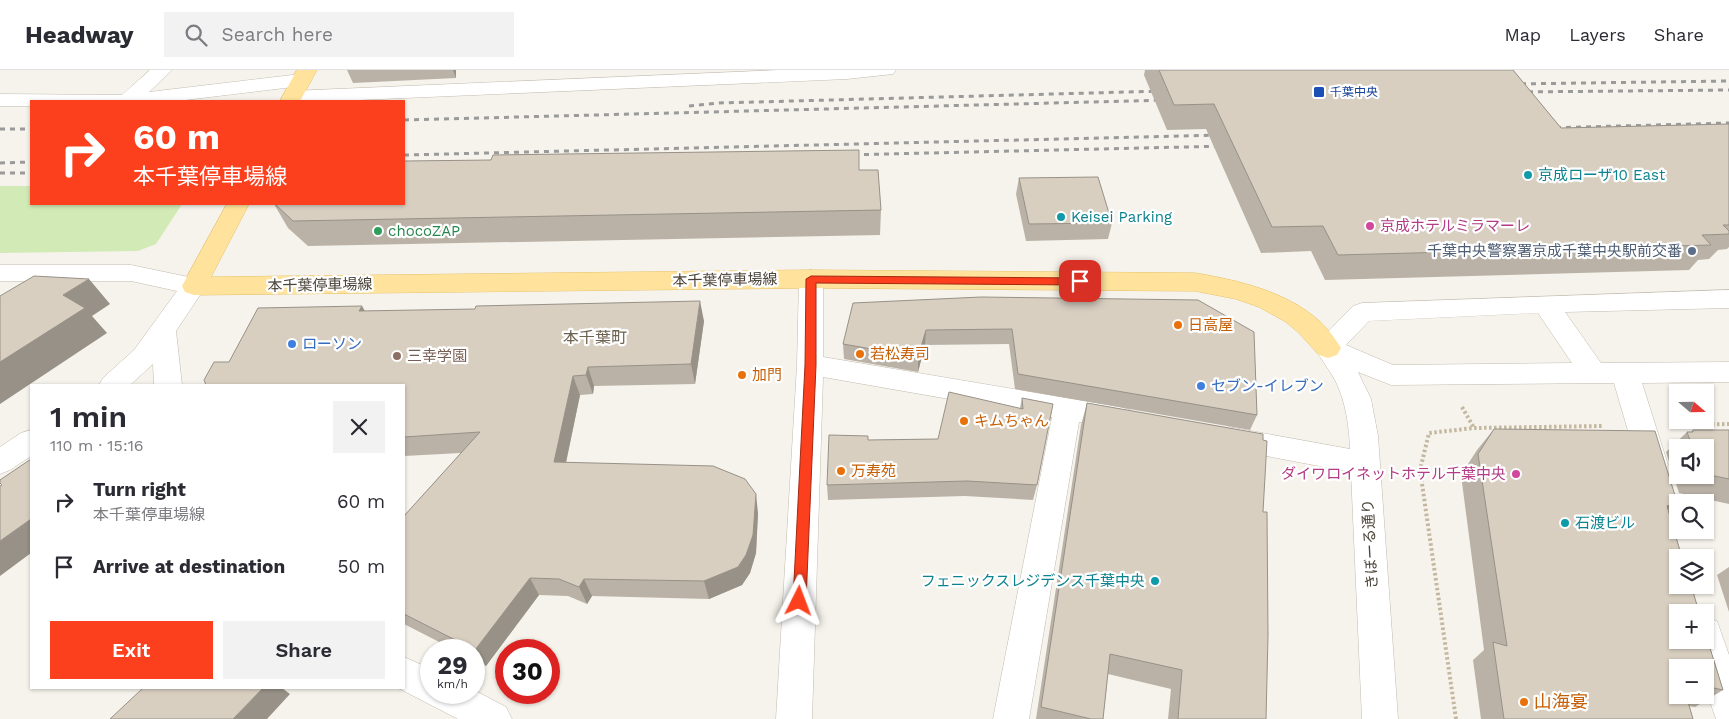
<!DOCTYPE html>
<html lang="en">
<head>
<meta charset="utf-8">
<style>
	:root { --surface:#fff; --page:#f2f2f3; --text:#2b2b33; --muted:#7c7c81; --line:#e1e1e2; --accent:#fc3f1d }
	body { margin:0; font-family:"Work Sans","Noto Sans JP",sans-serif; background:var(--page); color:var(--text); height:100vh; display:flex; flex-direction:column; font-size:19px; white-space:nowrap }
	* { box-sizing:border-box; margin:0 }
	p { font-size:16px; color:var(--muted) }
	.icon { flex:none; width:28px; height:28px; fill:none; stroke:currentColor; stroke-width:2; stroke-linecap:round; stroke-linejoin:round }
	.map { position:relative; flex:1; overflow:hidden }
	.details { position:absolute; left:30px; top:314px; width:375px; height:305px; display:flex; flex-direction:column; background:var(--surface); border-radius:0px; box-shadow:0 1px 4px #0004 }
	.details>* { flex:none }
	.top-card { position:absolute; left:30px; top:30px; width:375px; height:105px; border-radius:0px; box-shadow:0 1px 4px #0004; background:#fc3f1d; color:#fff; overflow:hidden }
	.needle { width:32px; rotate:110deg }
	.fabs { position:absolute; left:1669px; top:314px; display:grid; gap:10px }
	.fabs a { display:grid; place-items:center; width:45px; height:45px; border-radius:0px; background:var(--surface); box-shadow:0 1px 4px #0004; font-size:25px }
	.speed { position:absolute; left:420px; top:569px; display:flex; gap:10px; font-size:25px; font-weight:700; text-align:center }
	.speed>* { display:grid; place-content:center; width:65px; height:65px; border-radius:50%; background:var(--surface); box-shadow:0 1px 4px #0004; line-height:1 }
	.speed small { font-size:12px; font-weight:400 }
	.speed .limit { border:8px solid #d22; background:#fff; color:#111 }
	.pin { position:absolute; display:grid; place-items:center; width:42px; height:42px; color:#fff; margin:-21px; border-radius:10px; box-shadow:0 2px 8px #0006 }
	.me { position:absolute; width:55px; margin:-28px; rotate:3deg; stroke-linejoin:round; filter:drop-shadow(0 0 4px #0008) }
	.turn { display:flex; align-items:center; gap:18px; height:105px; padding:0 20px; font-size:22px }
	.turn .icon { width:65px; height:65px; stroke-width:2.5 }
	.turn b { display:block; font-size:35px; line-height:42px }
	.round { display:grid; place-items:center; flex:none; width:52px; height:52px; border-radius:0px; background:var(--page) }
	.headline { display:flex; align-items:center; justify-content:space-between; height:85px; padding:0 20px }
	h1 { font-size:30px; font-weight:600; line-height:38px }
	.button { display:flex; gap:10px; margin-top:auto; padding:10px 20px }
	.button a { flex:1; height:58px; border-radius:0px; background:var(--accent); color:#fff; font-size:20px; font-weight:600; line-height:58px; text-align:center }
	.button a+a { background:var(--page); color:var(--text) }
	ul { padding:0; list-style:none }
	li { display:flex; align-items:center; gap:15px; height:65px; padding:0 20px }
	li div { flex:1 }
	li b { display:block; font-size:19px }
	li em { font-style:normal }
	header { display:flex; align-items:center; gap:30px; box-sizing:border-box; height:70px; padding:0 25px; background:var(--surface); border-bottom:1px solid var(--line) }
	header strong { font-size:24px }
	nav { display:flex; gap:28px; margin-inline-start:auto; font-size:18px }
	.search { width:350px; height:45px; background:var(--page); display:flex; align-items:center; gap:12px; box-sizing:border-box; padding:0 18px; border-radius:0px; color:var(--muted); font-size:19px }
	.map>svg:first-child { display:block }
	.green { fill:#d2eab5 }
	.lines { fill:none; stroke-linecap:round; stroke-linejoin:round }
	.minor-casing { stroke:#c2bbae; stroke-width:1 }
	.major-casing { stroke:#e6c16a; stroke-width:1 }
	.path { stroke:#c4b79f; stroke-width:4; stroke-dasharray:2.5 2.5; stroke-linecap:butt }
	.minor { fill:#fff; fill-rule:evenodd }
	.major { fill:#ffe39c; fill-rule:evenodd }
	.rail { stroke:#9a9a9a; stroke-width:3; stroke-dasharray:5 5; stroke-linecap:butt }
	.wall { fill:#bab2a6; fill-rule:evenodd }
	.shaded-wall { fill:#979187 }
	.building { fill:#d8cfc1; stroke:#979187 }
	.route { fill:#fc3f1d; stroke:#a42913 }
	.transit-dot { fill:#1a4fb4; stroke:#fff; stroke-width:2 }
	.culture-dot { fill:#0f9aa8; stroke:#fff; stroke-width:2 }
	.hotel-dot { fill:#d1479c; stroke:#fff; stroke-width:2 }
	.leisure-dot { fill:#2e9e5b; stroke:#fff; stroke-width:2 }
	.service-dot { fill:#5c6f8a; stroke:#fff; stroke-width:2 }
	.food-dot { fill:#e8710a; stroke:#fff; stroke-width:2 }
	.shop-dot { fill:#3f7fe0; stroke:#fff; stroke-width:2 }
	.education-dot { fill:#8d6e63; stroke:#fff; stroke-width:2 }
	.labels { text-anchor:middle; stroke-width:4.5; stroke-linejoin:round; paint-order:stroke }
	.far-transit-label { font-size:12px; fill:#164399; stroke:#fff; text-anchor:start }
	.culture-label { font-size:15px; fill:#0d838f; stroke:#fff; text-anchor:start }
	.hotel-label { font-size:15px; fill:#b23c85; stroke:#fff; text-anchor:start }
	.leisure-label { font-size:15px; fill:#27864d; stroke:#fff; text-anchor:start }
	.service-label { font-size:15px; fill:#4e5e75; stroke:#fff; text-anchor:end }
	.street-label { font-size:15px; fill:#4b4439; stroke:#fff }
	.food-label { font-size:15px; fill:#c56008; stroke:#fff; text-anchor:start }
	.shop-label { font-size:15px; fill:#366cbe; stroke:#fff; text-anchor:start }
	.education-label { font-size:15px; fill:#785e54; stroke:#fff; text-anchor:start }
	.neighbourhood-label { font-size:16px; fill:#6e6250; stroke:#fff }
	.near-food-label { font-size:18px; fill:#c56008; stroke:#fff; text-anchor:start }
</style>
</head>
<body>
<header>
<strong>Headway</strong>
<div class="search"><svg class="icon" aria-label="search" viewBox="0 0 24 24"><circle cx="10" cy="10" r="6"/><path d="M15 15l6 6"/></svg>Search here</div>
<nav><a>Map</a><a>Layers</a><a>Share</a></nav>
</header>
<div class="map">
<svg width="1729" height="649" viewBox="0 0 1729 649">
	<rect width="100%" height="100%" fill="#f6f3ec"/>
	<polygon class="green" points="0,116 31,116 31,134 182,134 156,174 138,181 0,183"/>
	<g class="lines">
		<g class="minor-casing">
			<g id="minor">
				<polygon points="150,0 172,0 149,22 301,4 308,6 311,10 308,14 301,16 177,31 31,31 31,36 0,36 0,24 122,25"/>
				<polygon points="779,0 896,0 893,4 847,9 335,31 285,31 282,27 285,23 292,21"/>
				<polygon points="0,195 131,195 203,210 206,216 176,261 182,315 154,315 153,294 130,315 99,315 103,308 134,280 177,221 131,211 0,211"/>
				<polygon points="811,200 820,203 823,209 823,287 1120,337 1130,340 1134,348 1130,356 1120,359 1079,352 1029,649 993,649 1052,347 823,307 812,649 776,649 797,295 799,209 802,203"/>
				<path d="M1729 220V238L1565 242 1601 293 1729 292V312L1642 313 1668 395 1663 403 1653 407 1643 403 1638 395 1614 313 1391 315 1358 302 1371 329 1378 366 1398 649H1362L1351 402 1229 379 1219 376 1215 368 1219 360 1229 357 1350 379C1349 356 1346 333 1336 312 1330 300 1321 290 1315 278L1319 271 1353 236 1362 233ZM1538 243 1572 293 1393 295 1346 275 1369 251Z"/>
				<polygon points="31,360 31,386 10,400 0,404 0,377 21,363"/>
				<polygon points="1705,547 1717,551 1729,585 1729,649 1716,649 1705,617 1705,598 1699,598 1691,570 1705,570"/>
				<polygon points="404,587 431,599 431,622 474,622 474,620 506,637 512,649 458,649 398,618 404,618"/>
			</g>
		</g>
		<g class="major-casing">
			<g id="major">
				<polygon points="297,0 317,0 300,31 280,31"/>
				<path d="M227 134H249L211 207 811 200 1195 203C1248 212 1312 227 1341 278L1337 285 1328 288 1319 285 1298 262 1286 252 1259 237 1236 229 1195 221 811 218 194 225 185 222 182 216Z"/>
			</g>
		</g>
		<g class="path">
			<polyline points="1462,337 1474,358"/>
			<polyline points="1677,355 1729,354"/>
			<polyline points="1456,649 1420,400 1429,363 1474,358 1603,356"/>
		</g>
		<use href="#minor" class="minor"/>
		<use href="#major" class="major"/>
		<g class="rail">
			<polyline points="1511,14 1729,11"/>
			<polyline points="1518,22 1729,20"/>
			<polyline points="689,36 719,33 1164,21"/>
			<polyline points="404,50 1168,30"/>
			<polyline points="1546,58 1729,53"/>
			<polyline points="0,59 31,59"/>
			<polyline points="404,85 1224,65"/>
			<polyline points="844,85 1227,76"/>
			<polyline points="0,93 31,92"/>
			<polyline points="0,103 31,103"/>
		</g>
	</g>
	<g class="wall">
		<polygon points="347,0 456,0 456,8 353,13"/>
		<polygon points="1145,0 1513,0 1561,58 1729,54 1729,177 1727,179 1718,180 1709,189 1698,190 1689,200 1325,210 1311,181 1261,183 1206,59 1167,60 1144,5"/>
		<polygon points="859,100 881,140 880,165 308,176 288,158 274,134"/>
		<polygon points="1019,108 1112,153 1108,169 1026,171 1016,124"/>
		<polygon points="981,227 1257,345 1250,360 1015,319 1009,274 925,275 918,302 844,289 843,274"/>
		<polygon points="365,241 704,251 695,314 594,316 593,324 580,325 566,393 758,443 756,483 750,503 742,515 709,529 592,526 587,534 568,526 539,525 486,596 474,589 474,580 455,580 404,554 404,446 461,383 404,386 404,315 229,292"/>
		<polygon points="1022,328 1037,415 1033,430 965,426 828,430 827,415 868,370 938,369 1020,338"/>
		<polygon points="1087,333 1263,442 1266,649 1168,649 1171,619 1108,604 1103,649 1036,649 1081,355"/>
		<path d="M1494 359 1668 440 1723 620 1695 637 1689 636 1693 649H1481L1473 590 1484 580 1461 405 1477 380ZM1678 598H1705V625H1678Z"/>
		<path d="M1693 360H1729V434L1679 423 1666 382 1687 362H1691ZM1678 378H1705V405H1678Z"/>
		<polygon points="1729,497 1729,542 1717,505"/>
	</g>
	<g class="shaded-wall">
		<polygon points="453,0 456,0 456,8"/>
		<polygon points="89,209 110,234 92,246 107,263 0,334 0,292 63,225"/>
		<polygon points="700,231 704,251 695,314 691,294"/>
		<polygon points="362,236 373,255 359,241"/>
		<polygon points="926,260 925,275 918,302 918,287"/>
		<polygon points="588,297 594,316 593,324 586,305"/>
		<polygon points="573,306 580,325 562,411 554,392"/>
		<polygon points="756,424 758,443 756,483 750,503 742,515 709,529 704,511"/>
		<polygon points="1677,432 1654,453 1667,436"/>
		<polygon points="31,449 31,483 0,506 0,471"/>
		<polygon points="530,508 539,525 486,596 475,580"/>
		<polygon points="584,509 592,526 587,534 579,517"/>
		<polygon points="263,618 282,618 290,624 267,649 233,649"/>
	</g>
	<g class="building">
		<polygon points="1159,0 1513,0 1561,58 1729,54 1729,155 1723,155 1729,161 1729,164 1702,165 1711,175 1338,185 1323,156 1272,157 1214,34 1174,35"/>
		<polygon points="859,80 859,100 878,100 881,140 293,151 275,134 404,134 404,91 491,90 493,85"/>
		<polygon points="1098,107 1112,153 1029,154 1019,108"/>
		<polygon points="34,206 89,209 63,225 85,238 0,292 0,226"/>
		<polygon points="981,227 1198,230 1254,262 1257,345 1018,304 1012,259 926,260 918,287 843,274 853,233"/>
		<polygon points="700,231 691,294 588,297 586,305 573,306 554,392 713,396 745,409 756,424 753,465 746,485 738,497 704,511 584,509 579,517 559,509 530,508 475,580 404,544 404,446 480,362 404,367 404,315 206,315 204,310 214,292 229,292 258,238 362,236 359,241 475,239 476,236"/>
		<polygon points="949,322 1023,339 1022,328 1053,334 1037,415 967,411 827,415 829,365 868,366 868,370 938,369"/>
		<polygon points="1087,333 1263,364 1263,370 1267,371 1263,442 1267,442 1268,565 1266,649 1178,649 1182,600 1110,584 1103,649 1091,649 1041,637"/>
		<polygon points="1494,359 1655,361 1677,432 1667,436 1682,488 1678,488 1678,515 1691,515 1699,542 1678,542 1678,570 1705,570 1705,562 1723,620 1705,616 1705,598 1678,598 1678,625 1686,625 1693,649 1504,649 1493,572 1507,576 1478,384"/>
		<polygon points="1693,360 1729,360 1729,409 1705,404 1705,378 1693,378 1687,362 1693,362"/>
		<polygon points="31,389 31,449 0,471 0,416 2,415 0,413 0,410"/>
		<polygon points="143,618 263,618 233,649 110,649"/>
	</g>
	<polygon class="route" points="811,206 1080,208 1085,211 1080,215 816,213 816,295 806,531 804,535 799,537 795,535 793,531 805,295 806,209"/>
	<rect class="transit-dot" x="1313" y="16" width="12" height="12" rx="2.5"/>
	<g class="culture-dot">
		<circle cx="1528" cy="105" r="5"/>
		<circle cx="1061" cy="147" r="5"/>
		<circle cx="1565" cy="453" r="5"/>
		<circle cx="1155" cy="511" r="5"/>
	</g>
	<g class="hotel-dot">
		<circle cx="1370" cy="156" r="5"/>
		<circle cx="1516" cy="404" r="5"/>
	</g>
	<circle class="leisure-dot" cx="378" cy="161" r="5"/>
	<circle class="service-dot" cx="1692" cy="181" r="5"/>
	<g class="food-dot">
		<circle cx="1178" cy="255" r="5"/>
		<circle cx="860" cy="284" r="5"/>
		<circle cx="742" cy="305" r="5"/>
		<circle cx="964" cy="351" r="5"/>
		<circle cx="841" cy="401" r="5"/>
		<circle cx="1524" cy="632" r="5"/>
	</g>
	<g class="shop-dot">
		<circle cx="292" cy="274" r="5"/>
		<circle cx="1201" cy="316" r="5"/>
	</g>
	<circle class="education-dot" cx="397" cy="286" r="5"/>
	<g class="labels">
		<g class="far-transit-label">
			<text x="1330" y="26">千葉中央</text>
		</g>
		<g class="culture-label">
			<text x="1538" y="110">京成ローザ10 East</text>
			<text x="1071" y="152">Keisei Parking</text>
			<text x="1575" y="458">石渡ビル</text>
			<text x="1145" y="516" text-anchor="end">フェニックスレジデンス千葉中央</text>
		</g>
		<g class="hotel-label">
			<text x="1380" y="161">京成ホテルミラマーレ</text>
			<text x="1506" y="409" text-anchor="end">ダイワロイネットホテル千葉中央</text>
		</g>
		<g class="leisure-label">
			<text x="388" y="166">chocoZAP</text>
		</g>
		<g class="service-label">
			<text x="1682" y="186">千葉中央警察署京成千葉中央駅前交番</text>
		</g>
		<g class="street-label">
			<text transform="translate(725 210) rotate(-1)" y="5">本千葉停車場線</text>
			<text transform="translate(320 215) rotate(-1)" y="5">本千葉停車場線</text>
			<text transform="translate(1370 474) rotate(-93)" y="5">きぼーる通り</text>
		</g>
		<g class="food-label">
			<text x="1188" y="260">日高屋</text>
			<text x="870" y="289">若松寿司</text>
			<text x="752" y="310">加門</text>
			<text x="974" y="356">キムちゃん</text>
			<text x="851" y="406">万寿苑</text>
		</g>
		<g class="shop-label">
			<text x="302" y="279">ローソン</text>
			<text x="1211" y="321">セブン-イレブン</text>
		</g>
		<g class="education-label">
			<text x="407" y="291">三幸学園</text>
		</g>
		<g class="neighbourhood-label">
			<text x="595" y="273">本千葉町</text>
		</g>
		<g class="near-food-label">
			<text x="1534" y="638">山海宴</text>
		</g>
	</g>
</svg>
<div class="fabs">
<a><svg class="needle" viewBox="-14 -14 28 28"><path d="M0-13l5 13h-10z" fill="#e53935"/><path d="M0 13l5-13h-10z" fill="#7c7c81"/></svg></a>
<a><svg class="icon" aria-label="sound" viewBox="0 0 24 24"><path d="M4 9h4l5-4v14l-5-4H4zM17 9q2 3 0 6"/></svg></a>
<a><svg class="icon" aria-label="search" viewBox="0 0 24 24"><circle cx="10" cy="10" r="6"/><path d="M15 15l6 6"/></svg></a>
<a><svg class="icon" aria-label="layers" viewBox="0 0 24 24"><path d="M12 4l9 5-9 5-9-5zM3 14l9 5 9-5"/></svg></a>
<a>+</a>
<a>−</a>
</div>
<div class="speed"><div>29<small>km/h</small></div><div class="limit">30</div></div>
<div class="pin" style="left:1080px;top:211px;background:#d93025"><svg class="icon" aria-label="arrive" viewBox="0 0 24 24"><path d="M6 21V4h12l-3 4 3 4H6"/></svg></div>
<svg class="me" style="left:799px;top:531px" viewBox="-20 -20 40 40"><path d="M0-17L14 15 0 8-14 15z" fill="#fc3f1d" stroke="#fff" stroke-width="4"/></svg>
<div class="top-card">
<div class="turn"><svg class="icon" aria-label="right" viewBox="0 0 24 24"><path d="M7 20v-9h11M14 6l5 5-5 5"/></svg><div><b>60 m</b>本千葉停車場線</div></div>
</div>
<section class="details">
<div class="headline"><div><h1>1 min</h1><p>110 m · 15:16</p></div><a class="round"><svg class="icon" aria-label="close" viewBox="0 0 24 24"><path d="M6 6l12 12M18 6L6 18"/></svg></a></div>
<ul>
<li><svg class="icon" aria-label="right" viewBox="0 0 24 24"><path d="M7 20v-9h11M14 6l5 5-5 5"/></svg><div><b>Turn right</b><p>本千葉停車場線</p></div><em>60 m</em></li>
<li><svg class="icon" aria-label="arrive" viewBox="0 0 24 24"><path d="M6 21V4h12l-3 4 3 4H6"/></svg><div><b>Arrive at destination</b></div><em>50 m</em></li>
</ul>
<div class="button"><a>Exit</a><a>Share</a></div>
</section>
</div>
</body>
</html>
